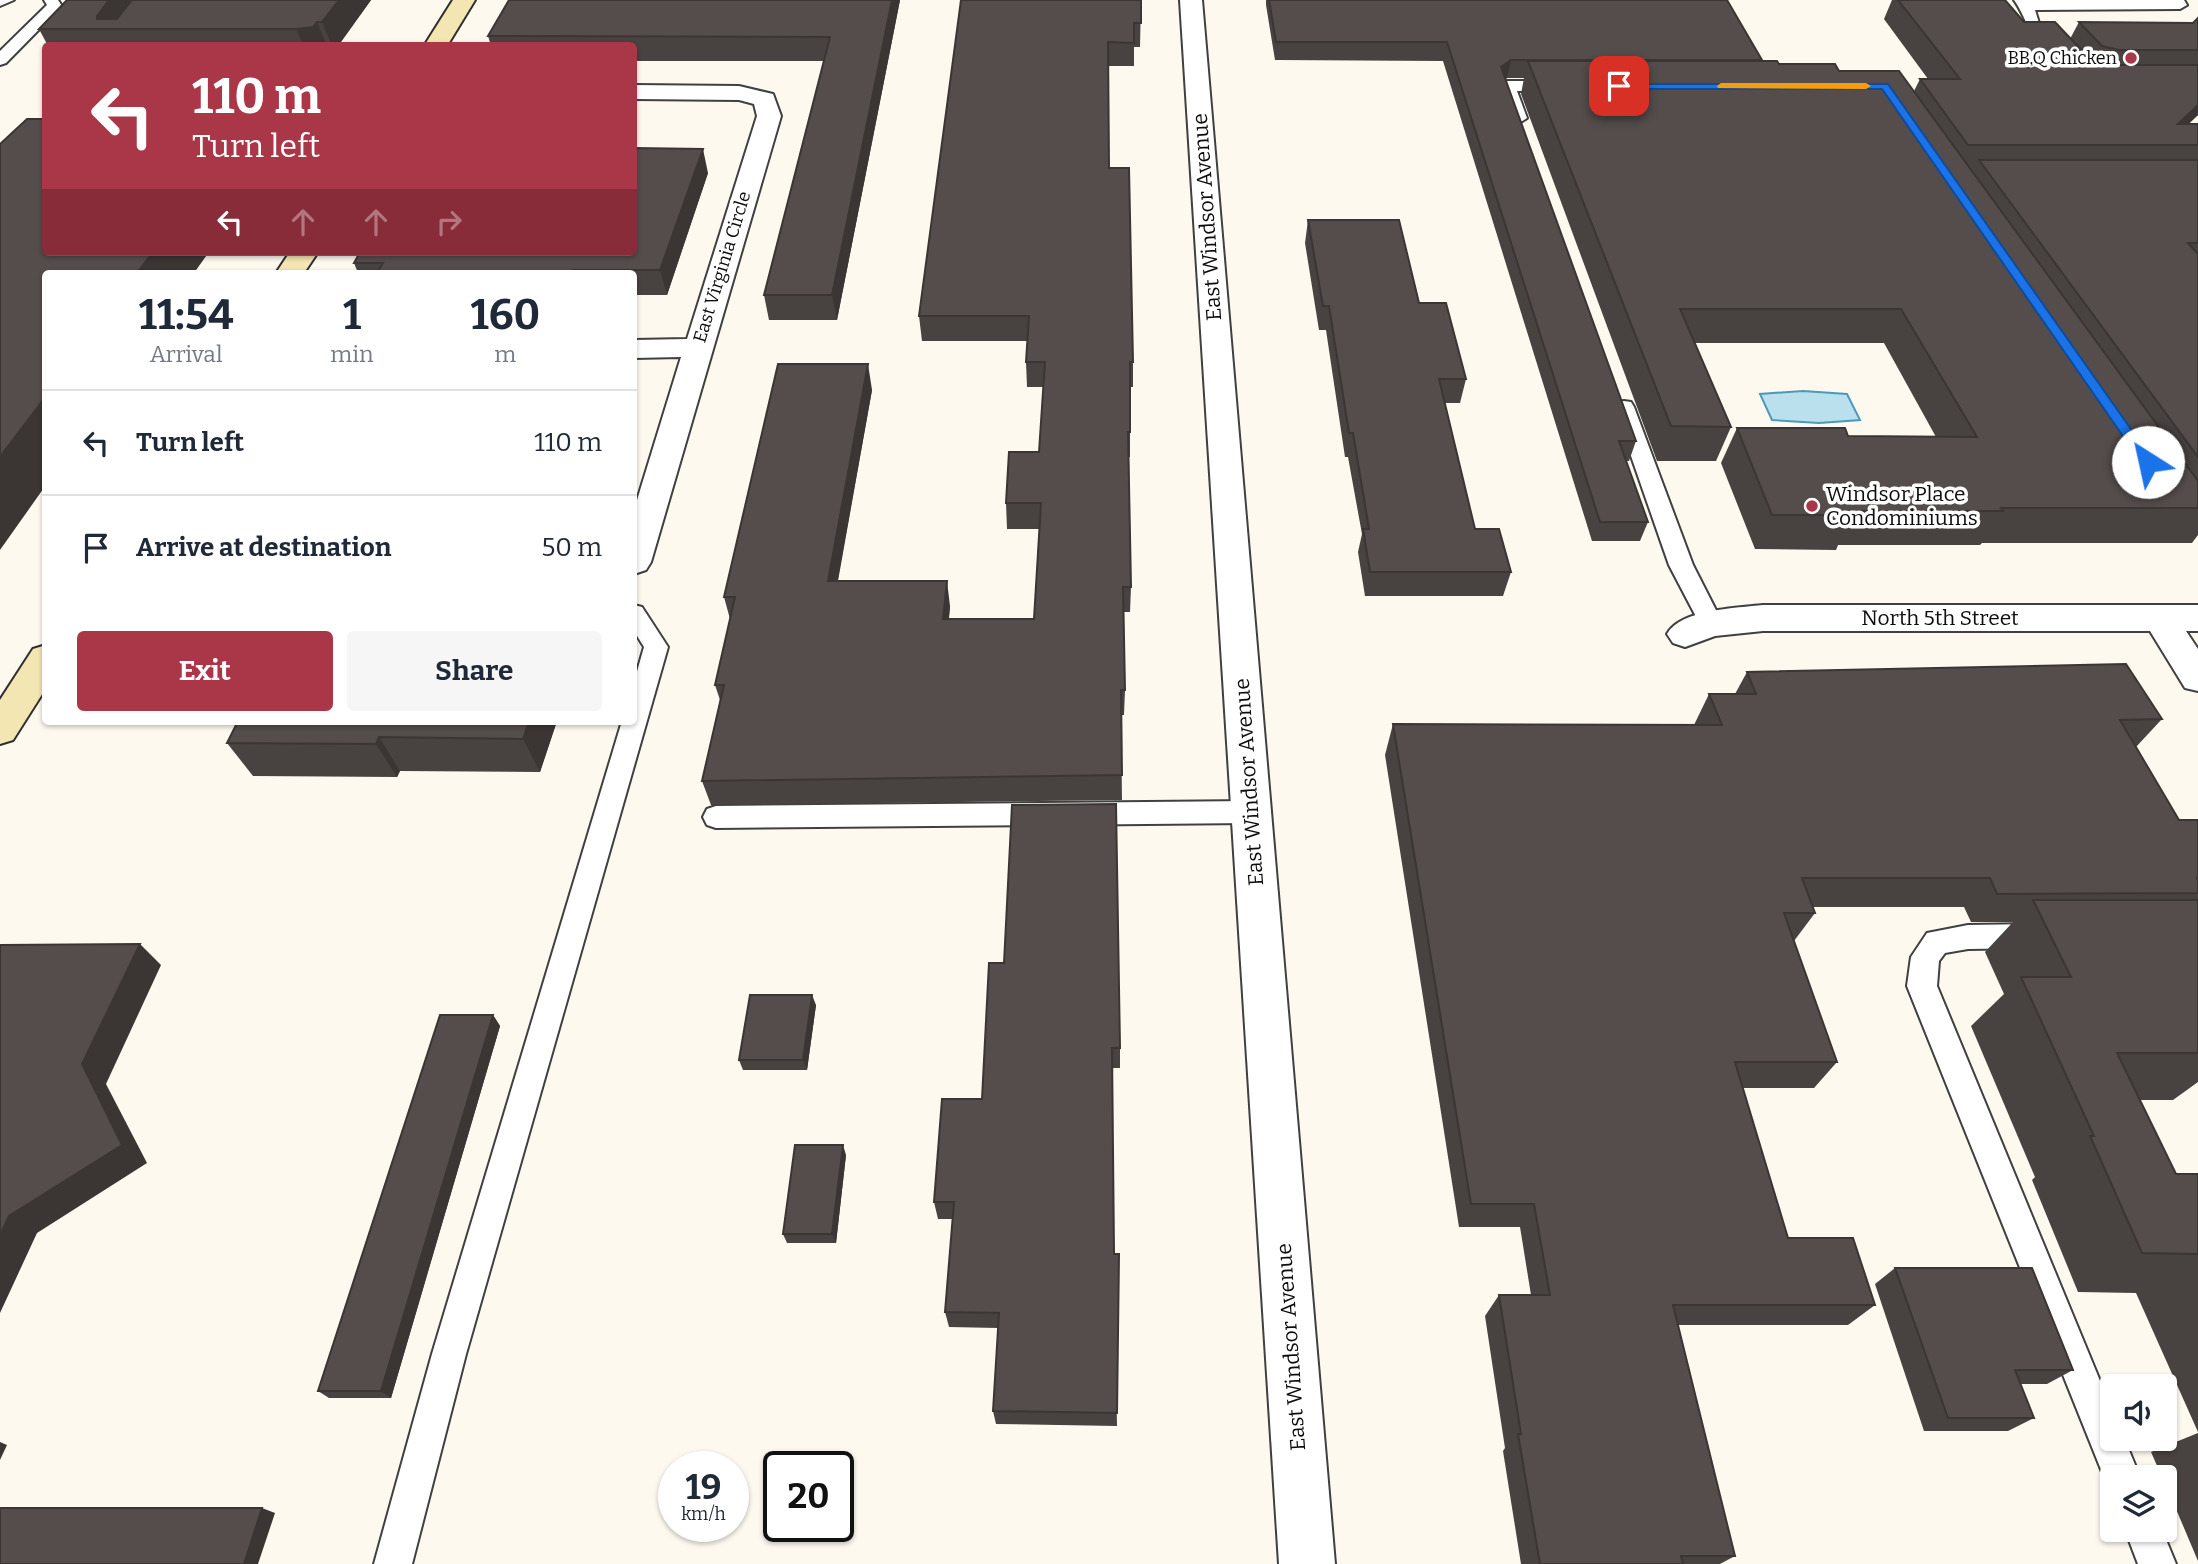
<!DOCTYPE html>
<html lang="en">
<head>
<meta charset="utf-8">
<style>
	:root { --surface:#fff; --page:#f6f6f7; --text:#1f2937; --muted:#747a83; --line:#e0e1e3; --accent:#aa3748 }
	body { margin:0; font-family:Bitter,serif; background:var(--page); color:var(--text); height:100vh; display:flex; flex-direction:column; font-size:26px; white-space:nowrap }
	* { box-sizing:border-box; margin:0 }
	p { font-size:23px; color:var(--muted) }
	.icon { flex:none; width:38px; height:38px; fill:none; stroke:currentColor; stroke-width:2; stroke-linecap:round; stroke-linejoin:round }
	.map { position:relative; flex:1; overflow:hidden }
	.panel { position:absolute; left:42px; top:270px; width:595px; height:455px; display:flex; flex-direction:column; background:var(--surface); border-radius:7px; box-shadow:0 2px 5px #0004 }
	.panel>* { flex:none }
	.hud { position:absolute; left:42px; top:42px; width:595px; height:214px; border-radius:7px; box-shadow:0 2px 5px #0004; background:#aa3748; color:#fff; overflow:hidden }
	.fabs { position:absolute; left:2100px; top:1374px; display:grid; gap:14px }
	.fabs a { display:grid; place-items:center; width:77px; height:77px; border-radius:7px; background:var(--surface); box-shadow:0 2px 5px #0004; font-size:35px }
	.speed { position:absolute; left:658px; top:1451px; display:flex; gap:14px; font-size:35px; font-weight:700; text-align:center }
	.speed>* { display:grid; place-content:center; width:91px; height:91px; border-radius:50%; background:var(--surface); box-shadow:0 2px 5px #0004; line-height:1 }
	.speed small { font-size:18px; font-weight:400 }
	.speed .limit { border:4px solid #111; border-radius:10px; background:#fff; color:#111 }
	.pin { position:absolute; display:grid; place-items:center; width:60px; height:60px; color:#fff; margin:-30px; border-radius:14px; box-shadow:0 4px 10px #0006 }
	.me { position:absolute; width:77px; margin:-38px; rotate:325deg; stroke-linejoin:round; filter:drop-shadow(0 0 5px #0008) }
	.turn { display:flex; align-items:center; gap:24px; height:147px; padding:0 35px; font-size:32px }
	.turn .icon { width:91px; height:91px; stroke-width:2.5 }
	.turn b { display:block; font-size:49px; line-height:60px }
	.lanes { display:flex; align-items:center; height:66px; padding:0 35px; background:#0003; justify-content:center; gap:35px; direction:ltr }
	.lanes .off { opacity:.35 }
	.eta { display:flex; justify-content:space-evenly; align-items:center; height:119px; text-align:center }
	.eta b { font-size:42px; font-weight:700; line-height:49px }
	.button { display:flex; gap:14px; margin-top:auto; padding:14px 35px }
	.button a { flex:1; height:80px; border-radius:7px; background:var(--accent); color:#fff; font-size:28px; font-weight:700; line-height:80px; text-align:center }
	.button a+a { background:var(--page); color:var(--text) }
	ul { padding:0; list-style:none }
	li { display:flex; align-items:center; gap:21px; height:105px; padding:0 35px; border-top:2px solid var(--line) }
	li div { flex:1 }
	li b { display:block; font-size:26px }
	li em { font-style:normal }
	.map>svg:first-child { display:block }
	.water { fill:#bae0ee; stroke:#4b9abb; stroke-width:2 }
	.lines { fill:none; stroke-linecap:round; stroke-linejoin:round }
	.lane-casing { stroke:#404040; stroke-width:4 }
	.street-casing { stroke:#404040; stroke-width:4 }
	.secondary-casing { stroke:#2f2f2f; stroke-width:4 }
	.lane { fill:#fff; fill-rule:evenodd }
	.street { fill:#fff; fill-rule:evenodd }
	.secondary { fill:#f4e6b2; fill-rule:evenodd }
	.wall { fill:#484240 }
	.shaded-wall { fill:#3b3634 }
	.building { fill:#544d4b; stroke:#3b3634; stroke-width:2 }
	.route { fill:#1a73e8; stroke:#114b97; stroke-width:2 }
	.slow { fill:#f59e0b }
	.poi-dot { fill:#aa3748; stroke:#fff; stroke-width:2.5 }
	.labels { text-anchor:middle; stroke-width:7; stroke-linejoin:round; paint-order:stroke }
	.far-poi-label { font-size:18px; fill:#0d0d0d; stroke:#fff; text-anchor:end }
	.far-street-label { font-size:18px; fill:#0d0d0d; stroke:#fff }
	.street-label { font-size:21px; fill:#0d0d0d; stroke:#fff }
	.poi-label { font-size:21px; fill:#0d0d0d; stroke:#fff; text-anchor:start }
</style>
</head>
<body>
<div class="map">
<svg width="2198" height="1564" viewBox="0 0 2198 1564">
	<rect width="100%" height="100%" fill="#fdf9ef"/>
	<polygon class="water" points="1803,391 1847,394 1860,420 1819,423 1772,420 1760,394"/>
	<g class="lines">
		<g class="lane-casing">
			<g id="lane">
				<polygon points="0,0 14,0 0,6"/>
				<polygon points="44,0 58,0 62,6 6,63 0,65 0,51 47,5"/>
				<path d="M2014 0H2184L2187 5 2180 9 2035 10 2039 23 2063 49 2055 54C2032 47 2026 16 2014 0Z"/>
				<polygon points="1507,81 1558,81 1566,86 1558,91 1517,91 1527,118 1519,123 1511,118 1499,86"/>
				<polygon points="1624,401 1631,402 1634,407 1693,565 1723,624 1719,630 1711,633 1703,630 1669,565 1614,407 1617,402"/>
				<polygon points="634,605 642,607 668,647 466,1354 412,1564 374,1564 432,1354 622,721 634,721 634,682 644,647 634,631"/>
				<polygon points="1251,801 1260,804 1264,812 1260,820 1251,823 716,828 707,825 703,817 707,809 716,806"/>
				<polygon points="2035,924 2045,927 2049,936 2045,945 2035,948 1968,949 1945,953 1939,961 1937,986 2112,1410 2112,1438 2124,1438 2140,1477 2112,1477 2112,1491 2104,1477 1907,986 1911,957 1927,933 1968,925"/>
				<polygon points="2125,1530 2162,1530 2176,1564 2138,1564"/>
			</g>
		</g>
		<g class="street-casing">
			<g id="street">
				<polygon points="1180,0 1202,0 1335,1564 1279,1564"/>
				<polygon points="634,85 739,86 773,94 781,116 651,562 646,570 634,574 634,510 681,357 634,358 634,340 687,339 757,116 754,104 739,100 634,99"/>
				<path d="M1763 605H2198V631H2186L2198 649V691L2185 688 2150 631H1763L1715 636 1685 647 1673 643 1667 634C1681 609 1737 608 1763 605Z"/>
			</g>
		</g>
		<g class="secondary-casing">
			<g id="secondary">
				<polygon points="453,0 475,0 447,46 424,46"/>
				<polygon points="290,252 318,252 304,273 276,273"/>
				<polygon points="46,645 46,688 13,740 0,744 0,700 33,649"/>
			</g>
		</g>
		<use href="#lane" class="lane"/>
		<use href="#street" class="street"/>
		<use href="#secondary" class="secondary"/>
	</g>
	<g class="wall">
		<polygon points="67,0 371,0 338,46 48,46 39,29"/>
		<polygon points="900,0 837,320 769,320 764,295 824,61 634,61 634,46 491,46 488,36"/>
		<polygon points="961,0 1141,0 1140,47 1134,47 1134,66 1108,66 1109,168 1133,362 1133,387 1130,387 1130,457 1129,457 1131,587 1130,612 1124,612 1125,690 1124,715 1121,715 1122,800 711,805 702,781 720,700 715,685 730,619 724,597 872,390 838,581 950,606 949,619 1034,619 1039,529 1007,529 1006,503 1039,452 1043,387 1027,387 1026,362 1027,341 922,341 919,316"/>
		<polygon points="1266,0 1727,0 1762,60 1762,61 1779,64 1839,71 1914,91 1920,79 1928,79 1884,19 1892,0 2005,0 2024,22 2070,39 2079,22 2193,23 2198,18 2198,115 2188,124 2198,124 2198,535 2192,543 1982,543 1980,545 1838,545 1836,550 1755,549 1721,463 1737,428 1848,436 1936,437 1884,343 1695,343 1731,427 1716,461 1657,461 1521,94 1524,78 1507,78 1505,80 1636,441 1629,461 1626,461 1648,522 1640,541 1592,541 1443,61 1275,60 1266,5"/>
		<polygon points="708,173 667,295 634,295 634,273 358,273 354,263"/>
		<polygon points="1308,220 1419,303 1466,379 1460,403 1445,403 1475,529 1511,572 1503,596 1365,596 1358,552 1362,534 1348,457 1345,457 1326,330 1319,330 1305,243"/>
		<polygon points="1747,672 2162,719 2136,747 2179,820 2198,820 2198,1082 2173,1100 2140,1100 2176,1174 2198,1174 2198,1432 2136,1293 2078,1292 2032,1180 2035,1177 1971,1026 2004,994 1985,952 2013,922 1971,922 1964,907 1813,907 1815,913 1794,941 1837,1062 1814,1088 1743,1088 1788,1238 1875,1305 1848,1325 1678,1325 1735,1556 1720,1564 1521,1564 1503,1451 1505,1448 1485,1316 1499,1295 1531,1295 1520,1227 1459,1227 1385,755 1393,724 1694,725 1709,694 1735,694"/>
		<polygon points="238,721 557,721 540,772 400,771 397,777 253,776 227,743"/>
		<polygon points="989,963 1120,1048 1120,1068 1112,1068 1114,1254 1117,1426 996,1424 993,1411 998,1328 949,1327 945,1312 953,1219 938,1219 934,1202 982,1099"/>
		<polygon points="816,1005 807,1070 743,1070 739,1060"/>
		<polygon points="493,1015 500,1026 391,1398 329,1398 318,1391"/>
		<polygon points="846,1155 836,1243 787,1243 783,1234"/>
		<polygon points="1895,1268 2073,1370 2047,1384 2020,1384 2034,1418 2008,1431 1924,1431 1875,1284"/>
		<polygon points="2198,1433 2198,1561 2165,1483 2165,1477 2162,1477 2151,1452"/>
	</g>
	<g class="shaded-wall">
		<polygon points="109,0 147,0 102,29 97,19 97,16"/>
		<polygon points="339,0 371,0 338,46 332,46 322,22"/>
		<polygon points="892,0 900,0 837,320 832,295"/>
		<polygon points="317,22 327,46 304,46 296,29"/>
		<polygon points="1511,60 1507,78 1497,85 1501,67"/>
		<polygon points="2198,105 2198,115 2167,145 2178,124"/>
		<polygon points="703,149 708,173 667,295 660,270"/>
		<polygon points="153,252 209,252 194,273 137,273"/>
		<polygon points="868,364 872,390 833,606 828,581"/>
		<polygon points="46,396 46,485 0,550 0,457"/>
		<polygon points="947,581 950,606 946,644 943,619"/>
		<polygon points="529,721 557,721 540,772 523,739"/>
		<polygon points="379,737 400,771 397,777 376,744"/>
		<polygon points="140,944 161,965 106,1084 147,1163 37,1233 0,1313 0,1235"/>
		<polygon points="812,995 816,1005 807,1070 803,1060"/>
		<polygon points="493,1015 500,1026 391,1398 381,1391"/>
		<polygon points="843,1145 846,1155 836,1243 832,1234"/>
		<polygon points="0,1442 7,1445 0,1460"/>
		<polygon points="262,1508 275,1513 258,1564 244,1564"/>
	</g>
	<g class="building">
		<polygon points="67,0 109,0 97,16 97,19 117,19 132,0 339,0 322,22 317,22 313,27 296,29 39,29"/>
		<polygon points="509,0 892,0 832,295 764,295 830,37 488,36"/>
		<polygon points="961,0 1141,0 1141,23 1134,23 1134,43 1108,42 1109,168 1129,168 1133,362 1130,362 1130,432 1128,432 1131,587 1123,587 1125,690 1121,690 1122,775 702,781 724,685 715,685 735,597 724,597 778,364 868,364 828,581 947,581 943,619 1034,619 1041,503 1006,503 1009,452 1039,452 1045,362 1026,362 1029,316 919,316"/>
		<polygon points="1269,0 1727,0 1762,60 1511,60 1501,67 1636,441 1619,441 1648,522 1600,522 1447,42 1276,42"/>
		<polygon points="1898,0 2005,0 2024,22 2055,22 2087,56 2118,65 2198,65 2198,105 2178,124 2198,124 2198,145 1968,145 1920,79 1960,79"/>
		<polygon points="2198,18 2198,50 2119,50 2102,46 2079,22 2193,23"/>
		<polygon points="1528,61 1777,61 1779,64 1835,64 1839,71 1899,71 2198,481 2198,508 2001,508 2003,511 1853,511 1855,515 1772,515 1737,428 1845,428 1848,436 1977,437 1901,309 1680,309 1731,427 1671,426"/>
		<polygon points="27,119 46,119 46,252 153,252 137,273 46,273 46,396 0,457 0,144"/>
		<polygon points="634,148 703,149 660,270 573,270 572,273 377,273 383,263 354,263 360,252 634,252"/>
		<polygon points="1979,160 2198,160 2198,243 2188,243 2198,254 2198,457"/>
		<polygon points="1308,220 1399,220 1419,303 1446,303 1466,379 1439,379 1475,529 1499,529 1511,572 1370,572 1363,529 1369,529 1353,433 1349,433 1329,306 1323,306"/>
		<polygon points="2126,664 2162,719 2120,720 2179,820 2198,820 2198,878 2197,878 2198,880 2198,893 1997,894 1990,878 1802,878 1815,913 1784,913 1837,1062 1735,1062 1788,1238 1853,1238 1875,1305 1673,1305 1735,1556 1681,1556 1683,1564 1540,1564 1518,1434 1521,1434 1499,1295 1550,1295 1534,1204 1471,1204 1393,724 1722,725 1709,694 1756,694 1747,672"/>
		<polygon points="238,721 529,721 523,739 379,737 376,744 227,743"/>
		<polygon points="1116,804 1120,1048 1112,1048 1114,1254 1119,1254 1117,1413 993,1411 999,1313 945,1312 954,1202 934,1202 942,1099 982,1099 989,963 1004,963 1012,805"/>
		<polygon points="2033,900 2198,900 2198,1053 2117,1053 2176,1174 2198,1174 2198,1254 2142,1253 2090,1136 2094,1136 2021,977 2071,977"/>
		<polygon points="140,944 82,1064 122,1145 9,1216 0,1235 0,945"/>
		<polygon points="750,995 812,995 803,1060 739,1060"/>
		<polygon points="440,1015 493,1015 381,1391 318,1391"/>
		<polygon points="795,1145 843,1145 832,1234 783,1234"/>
		<polygon points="1895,1268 2032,1268 2073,1370 2015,1370 2034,1418 1948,1418"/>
		<polygon points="0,1508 262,1508 244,1564 0,1564"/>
	</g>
	<polygon class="route" points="1616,84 1888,84 2152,459 2152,465 2143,465 1882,89 1619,89 1614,86"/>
	<polygon class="slow" points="1721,83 1866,83 1871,86 1866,89 1718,88 1717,86"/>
	<g class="poi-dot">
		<circle cx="2131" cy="58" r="7"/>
		<circle cx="1812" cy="506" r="7"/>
	</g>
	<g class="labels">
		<g class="far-poi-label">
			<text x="2117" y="64">BB.Q Chicken</text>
		</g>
		<g class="far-street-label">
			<text transform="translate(722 267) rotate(-73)" y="6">East Virginia Circle</text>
		</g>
		<g class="street-label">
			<text transform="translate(1207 217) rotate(-94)" y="7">East Windsor Avenue</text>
			<text x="1940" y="625">North 5th Street</text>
			<text transform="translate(1249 782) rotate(-94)" y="7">East Windsor Avenue</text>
			<text transform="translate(1291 1347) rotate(-94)" y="7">East Windsor Avenue</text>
		</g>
		<g class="poi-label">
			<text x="1826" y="501">Windsor Place<tspan x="1826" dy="24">Condominiums</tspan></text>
		</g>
	</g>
</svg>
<div class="fabs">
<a><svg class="icon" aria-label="sound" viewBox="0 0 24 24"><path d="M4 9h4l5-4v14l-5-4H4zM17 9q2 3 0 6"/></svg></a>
<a><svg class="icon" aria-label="layers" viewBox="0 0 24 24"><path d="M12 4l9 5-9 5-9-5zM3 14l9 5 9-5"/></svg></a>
</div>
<div class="speed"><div>19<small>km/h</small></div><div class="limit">20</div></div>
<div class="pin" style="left:1619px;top:86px;background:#d93025"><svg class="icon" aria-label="arrive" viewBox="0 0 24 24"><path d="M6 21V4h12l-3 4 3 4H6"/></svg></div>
<svg class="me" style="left:2148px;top:462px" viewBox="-20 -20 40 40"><circle r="19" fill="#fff"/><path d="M0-13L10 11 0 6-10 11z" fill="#1a73e8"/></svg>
<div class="hud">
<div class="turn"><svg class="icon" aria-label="left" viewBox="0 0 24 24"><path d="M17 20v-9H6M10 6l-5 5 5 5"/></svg><div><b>110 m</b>Turn left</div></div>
<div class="lanes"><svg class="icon" aria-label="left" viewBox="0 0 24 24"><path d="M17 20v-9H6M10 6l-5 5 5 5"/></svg><svg class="icon off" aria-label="ahead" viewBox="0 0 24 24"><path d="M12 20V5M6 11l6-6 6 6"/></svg><svg class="icon off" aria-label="ahead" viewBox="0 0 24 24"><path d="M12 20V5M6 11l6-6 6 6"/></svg><svg class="icon off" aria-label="right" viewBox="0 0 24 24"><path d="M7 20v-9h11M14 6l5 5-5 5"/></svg></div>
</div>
<section class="panel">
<div class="eta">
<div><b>11:54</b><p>Arrival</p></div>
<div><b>1</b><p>min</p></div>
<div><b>160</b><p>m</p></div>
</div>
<ul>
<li><svg class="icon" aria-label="left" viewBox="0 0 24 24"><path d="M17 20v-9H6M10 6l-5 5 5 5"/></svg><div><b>Turn left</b></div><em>110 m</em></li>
<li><svg class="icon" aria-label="arrive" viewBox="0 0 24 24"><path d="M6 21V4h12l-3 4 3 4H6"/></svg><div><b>Arrive at destination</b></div><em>50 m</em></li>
</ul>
<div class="button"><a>Exit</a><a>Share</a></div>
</section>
</div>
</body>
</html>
